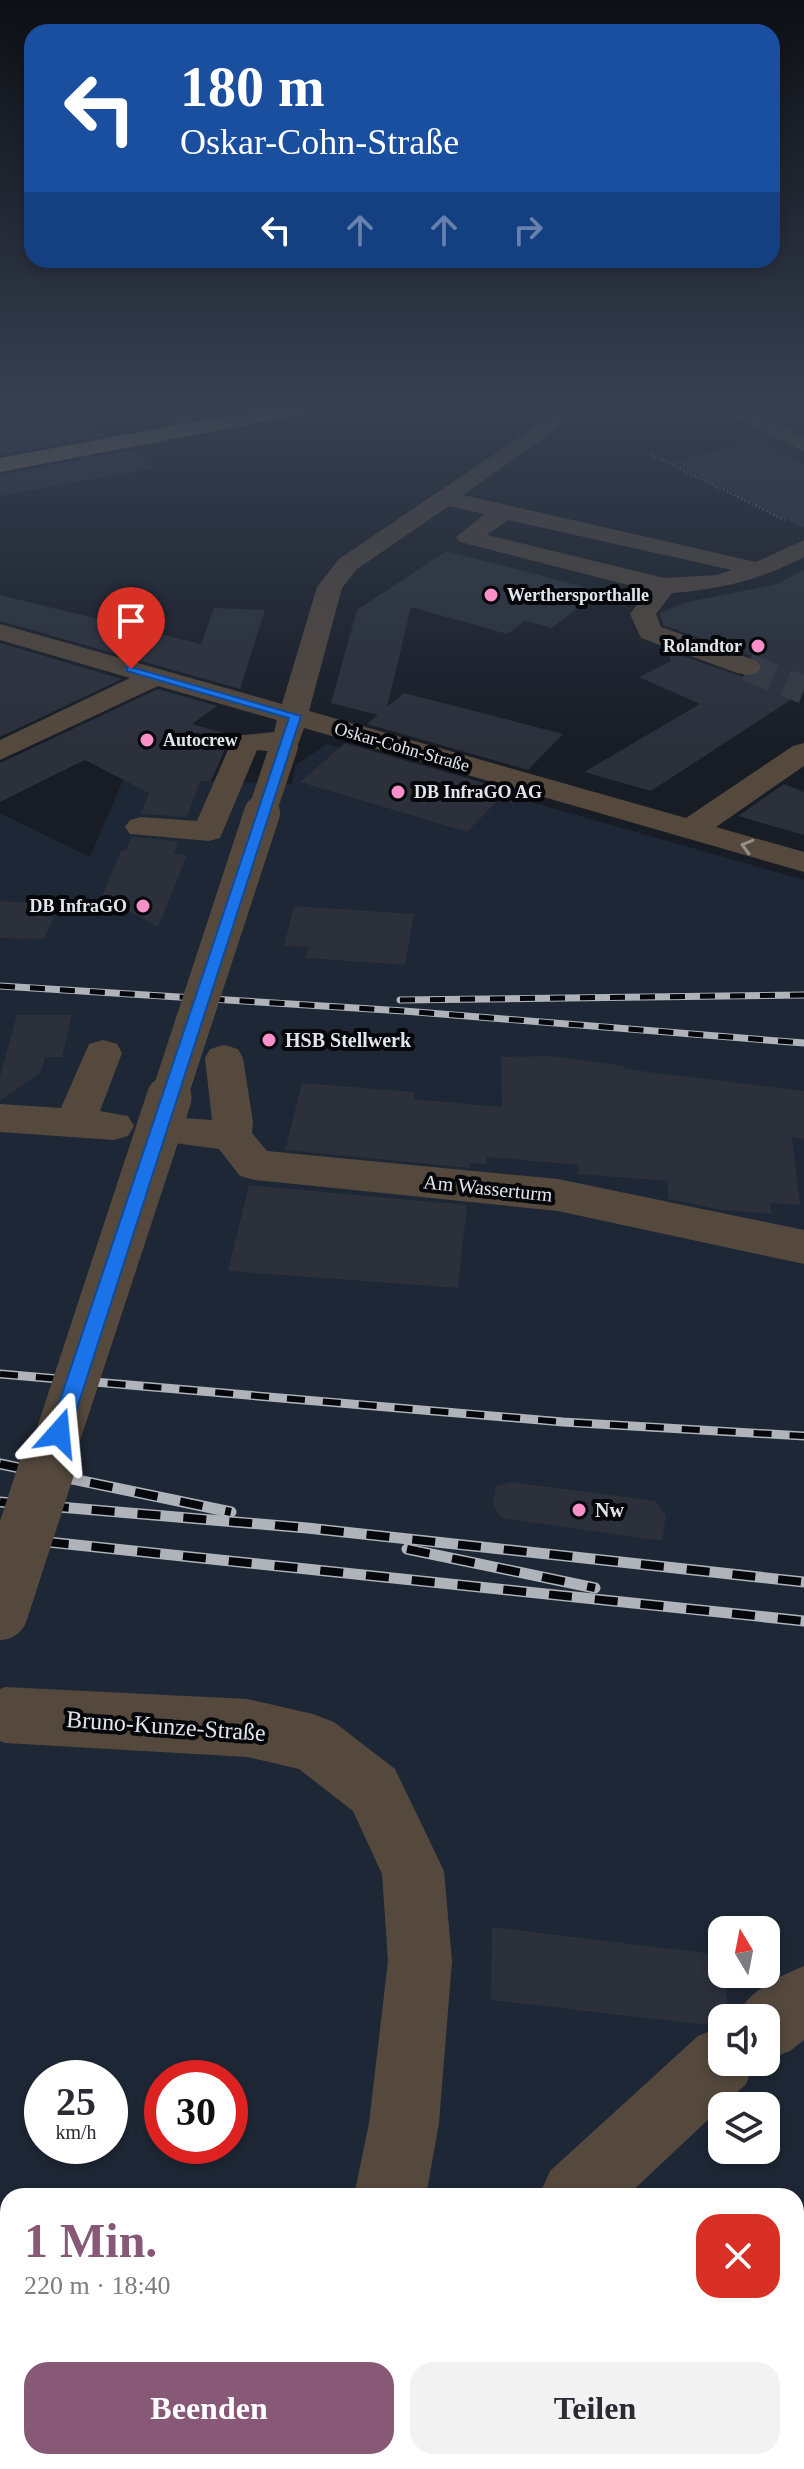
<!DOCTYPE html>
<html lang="de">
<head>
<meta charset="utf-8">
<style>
	:root { --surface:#fff; --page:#f2f2f3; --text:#2b2b33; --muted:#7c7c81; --accent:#885877 }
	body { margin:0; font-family:"Times New Roman",serif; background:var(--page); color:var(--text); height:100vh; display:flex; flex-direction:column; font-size:30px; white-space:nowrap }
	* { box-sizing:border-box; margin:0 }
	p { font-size:26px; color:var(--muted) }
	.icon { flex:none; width:44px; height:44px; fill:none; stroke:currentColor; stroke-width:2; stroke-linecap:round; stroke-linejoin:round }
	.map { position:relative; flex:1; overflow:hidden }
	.panel { position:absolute; left:0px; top:2188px; width:804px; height:282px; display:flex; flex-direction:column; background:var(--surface); border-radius:24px 24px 0 0; box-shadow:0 4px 12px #0003 }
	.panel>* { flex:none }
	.top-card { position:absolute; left:24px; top:24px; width:756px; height:244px; border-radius:24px; box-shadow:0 4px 12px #0003; background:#1a4fa0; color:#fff; overflow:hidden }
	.needle { width:52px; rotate:350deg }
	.fabs { position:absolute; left:708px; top:1916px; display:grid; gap:16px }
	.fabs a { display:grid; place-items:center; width:72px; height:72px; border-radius:16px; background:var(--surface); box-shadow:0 4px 12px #0003; font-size:40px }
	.speed { position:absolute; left:24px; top:2060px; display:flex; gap:16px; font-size:40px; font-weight:700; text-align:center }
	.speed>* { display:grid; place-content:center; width:104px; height:104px; border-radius:50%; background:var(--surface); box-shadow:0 4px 12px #0003; line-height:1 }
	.speed small { font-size:20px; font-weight:400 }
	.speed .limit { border:12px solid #d22; background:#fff; color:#111 }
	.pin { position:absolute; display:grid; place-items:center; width:68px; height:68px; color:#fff; margin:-82px -34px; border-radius:50% 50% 50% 0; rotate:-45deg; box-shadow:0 0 8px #0007 }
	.pin .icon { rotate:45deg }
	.me { position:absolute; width:88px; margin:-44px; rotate:18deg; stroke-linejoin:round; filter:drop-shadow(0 0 6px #0008) }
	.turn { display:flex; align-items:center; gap:28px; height:168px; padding:0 24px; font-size:36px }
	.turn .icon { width:104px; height:104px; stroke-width:2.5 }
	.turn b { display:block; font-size:56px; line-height:68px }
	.lanes { display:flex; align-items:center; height:76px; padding:0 24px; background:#0003; justify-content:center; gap:40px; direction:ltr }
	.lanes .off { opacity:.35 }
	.round { display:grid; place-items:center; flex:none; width:84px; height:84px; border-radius:24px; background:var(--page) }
	.head { display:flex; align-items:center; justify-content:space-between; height:136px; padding:0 24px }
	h1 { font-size:48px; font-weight:700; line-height:60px; color:var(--accent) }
	.button { display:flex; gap:16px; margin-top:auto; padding:16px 24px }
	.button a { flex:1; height:92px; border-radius:24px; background:var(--accent); color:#fff; font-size:32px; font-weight:700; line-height:92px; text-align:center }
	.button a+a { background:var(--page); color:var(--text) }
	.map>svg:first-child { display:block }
	.built { fill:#1e2735; fill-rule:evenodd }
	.building { fill:#2b303b }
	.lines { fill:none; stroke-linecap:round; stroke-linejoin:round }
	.minor-tunnel-far1 { stroke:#353a43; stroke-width:28; stroke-dasharray:28 14; stroke-linecap:butt }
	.minor-tunnel { stroke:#353a43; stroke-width:71; stroke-dasharray:71 35; stroke-linecap:butt }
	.path { stroke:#5b5f67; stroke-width:3; stroke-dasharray:2 2; stroke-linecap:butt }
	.minor { fill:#55493d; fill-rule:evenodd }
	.major { fill:#8d765d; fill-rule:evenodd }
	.rail-far2-casing { stroke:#afb4ba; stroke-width:7 }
	.rail-far1-casing { stroke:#afb4ba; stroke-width:9 }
	.rail-casing { stroke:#afb4ba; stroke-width:11 }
	.rail-far2 { stroke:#05070a; stroke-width:5; stroke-dasharray:15; stroke-linecap:butt }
	.rail-far1 { stroke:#05070a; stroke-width:6; stroke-dasharray:18; stroke-linecap:butt }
	.rail { stroke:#05070a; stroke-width:8; stroke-dasharray:23; stroke-linecap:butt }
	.minor-bridge-far3 { stroke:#55493d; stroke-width:28 }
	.minor-bridge-far2 { stroke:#55493d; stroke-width:36 }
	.minor-bridge-far1 { stroke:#55493d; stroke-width:45 }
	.minor-bridge { stroke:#55493d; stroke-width:56 }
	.oneway { stroke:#948f8b }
	.route { fill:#1a73e8; stroke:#114b97; stroke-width:2 }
	.poi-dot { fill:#f990ca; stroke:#05070a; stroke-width:3 }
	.labels { text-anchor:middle; stroke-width:8; stroke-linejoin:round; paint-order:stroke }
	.far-poi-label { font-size:18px; font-weight:bold; fill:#e1e5eb; stroke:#05070a; text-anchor:start }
	.far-street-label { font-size:18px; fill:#e1e5eb; stroke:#05070a }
	.poi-label { font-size:20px; font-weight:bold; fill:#e1e5eb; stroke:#05070a; text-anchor:start }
	.street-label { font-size:20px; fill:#e1e5eb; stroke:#05070a }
	.near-street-label { font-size:24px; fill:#e1e5eb; stroke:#05070a }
</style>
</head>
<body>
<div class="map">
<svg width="804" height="2469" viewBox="0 0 804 2469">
	<rect width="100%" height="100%" fill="#171c25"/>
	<path class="built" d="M327 744 804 880V2469H0V813L90 857 124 778 292 784 296 765ZM722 1930H766V1974H722ZM722 2018H766V2062H722ZM42 2078H110V2146H42ZM162 2078H230V2146H162ZM722 2106H766V2150H722ZM8 2196H796V2462H8Z"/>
	<g class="building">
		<polygon points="84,416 109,435 0,455 0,428"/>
		<polygon points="756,442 804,465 804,528 673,462"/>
		<polygon points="130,450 154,468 0,496 0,475"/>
		<polygon points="446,551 600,591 552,628 525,621 507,634 411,607 387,707 404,693 563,734 528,770 367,724 378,715 331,703 357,610"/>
		<polygon points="804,570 804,691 651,791 584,772 700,704 639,677 671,661 668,651 746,678 758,676 764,669 758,658 663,625 660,613 683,603 777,584"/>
		<polygon points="0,595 201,644 214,608 265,610 240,689 0,621"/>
		<polygon points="0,643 122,679 0,737"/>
		<polygon points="158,689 217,706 192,724 231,735 211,781 200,781 187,817 141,814 149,793 85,760 0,802 0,763"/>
		<polygon points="345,743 508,790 467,832 300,782"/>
		<polygon points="784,784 804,792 804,835 738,816"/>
		<polygon points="131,837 178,841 174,854 187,855 158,927 102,896 121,851 126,851"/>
		<polygon points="0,901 59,905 44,939 0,938"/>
		<polygon points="294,906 414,914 405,965 306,958 309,947 284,946"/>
		<polygon points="17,1015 72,1015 62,1057 45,1057 41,1072 0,1101 0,1077"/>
		<polygon points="553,1056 624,1066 624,1069 804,1091 804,1139 792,1137 800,1205 770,1203 772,1214 722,1210 668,1199 668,1181 578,1174 579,1165 487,1157 486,1164 470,1163 470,1168 285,1150 302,1083 415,1092 413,1099 502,1107 501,1057"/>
		<polygon points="249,1185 467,1205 458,1288 228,1271"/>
		<polygon points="511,1482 656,1501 666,1516 662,1541 501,1518 493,1504 496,1486"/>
		<polygon points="492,1927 722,1955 729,2018 722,2018 722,2023 715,2026 491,2000"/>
	</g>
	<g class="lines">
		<polyline class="minor-tunnel-far1" points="747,667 804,690"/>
		<polyline class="minor-tunnel" points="140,2469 141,2462"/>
		<polyline class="path" points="651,454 785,520"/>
		<g class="minor">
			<polygon points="157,407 180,407 202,429 192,435 185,433"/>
			<path d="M564 407H588L463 495 756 562 804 540V557C760 580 721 589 672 593L656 614 661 627 757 661 761 667 757 673 747 675 737 673 641 638 630 614 648 590 460 542 456 537 485 514 449 506 357 569 342 588 309 711 686 818 793 746 804 743V766L716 827 804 852V872L304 728 296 750 285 753 257 750 220 838 209 841 130 834 125 827 130 820 141 817 197 821 234 736 274 732 277 720 158 686 0 760V740L130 678 0 640V624L282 704 317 587 339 559ZM508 520 732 570 717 575 664 578 487 535Z"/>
			<polygon points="712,407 739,407 804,437 804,451"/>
			<polygon points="103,1040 117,1044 122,1053 100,1111 128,1116 134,1126 128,1136 114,1140 0,1132 0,1104 61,1108 89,1044"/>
			<polygon points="224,1045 238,1049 243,1058 253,1122 252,1133 267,1151 558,1179 804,1230 804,1264 558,1211 255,1180 240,1176 219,1149 167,1142 161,1132 167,1122 182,1118 212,1120 205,1058 210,1049"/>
			<polygon points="5,1687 247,1699 313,1714 334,1722 395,1769 444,1871 452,1961 439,2123 426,2196 354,2196 369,2123 388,1961 382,1874 353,1811 299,1769 247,1757 5,1743 0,1741 0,1689"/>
			<path d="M804 1966V2040L790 2051 766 2060V2018H736C747 1991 778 1977 804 1966Z"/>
			<polygon points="722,2026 722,2062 755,2062 746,2084 627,2196 539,2196 550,2171 698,2036"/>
			<polygon points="204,2462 287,2462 284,2469 201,2469"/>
		</g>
		<polygon class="major" points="273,407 318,407 308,413 0,472 0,458"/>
		<g class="rail-far2-casing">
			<g id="rail-far2">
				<polyline points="0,986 404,1011 804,1043"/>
				<polyline points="400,1000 804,995"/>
			</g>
		</g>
		<g class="rail-far1-casing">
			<polyline id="rail-far1" points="0,1374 563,1422 804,1436"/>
		</g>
		<g class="rail-casing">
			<g id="rail">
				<polyline points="0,1464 231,1512"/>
				<polyline points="0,1502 307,1528 804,1582"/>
				<polyline points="0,1537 804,1621"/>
				<polyline points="407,1549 595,1588"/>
			</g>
		</g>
		<use href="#rail-far2" class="rail-far2"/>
		<use href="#rail-far1" class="rail-far1"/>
		<use href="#rail" class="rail"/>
		<polyline class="minor-bridge-far3" points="261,815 284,746"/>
		<polyline class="minor-bridge-far2" points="168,1100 262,813"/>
		<polyline class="minor-bridge-far1" points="51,1457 169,1098"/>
		<polyline class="minor-bridge" points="0,1612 51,1455"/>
	</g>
	<defs><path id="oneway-chevron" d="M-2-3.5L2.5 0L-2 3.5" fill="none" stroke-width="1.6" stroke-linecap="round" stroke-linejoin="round" transform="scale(2)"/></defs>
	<use class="oneway" href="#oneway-chevron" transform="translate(747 846) rotate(-164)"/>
	<linearGradient id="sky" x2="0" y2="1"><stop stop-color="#0d0f14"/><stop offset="0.54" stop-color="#364051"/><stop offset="1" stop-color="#364051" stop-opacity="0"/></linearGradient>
	<rect width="804" height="753" fill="url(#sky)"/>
	<polygon class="route" points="127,666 301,716 69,1433 66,1439 59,1441 52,1439 49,1433 289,718 127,671"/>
	<g class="poi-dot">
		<circle cx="491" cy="595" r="8"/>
		<circle cx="758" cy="646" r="8"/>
		<circle cx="147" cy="740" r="8"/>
		<circle cx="398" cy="792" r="8"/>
		<circle cx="143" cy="906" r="8"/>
		<circle cx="269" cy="1040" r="8"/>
		<circle cx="579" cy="1510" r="8"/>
	</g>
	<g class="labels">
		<g class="far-poi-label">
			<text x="507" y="601">Werthersporthalle</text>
			<text x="742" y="652" text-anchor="end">Rolandtor</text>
			<text x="163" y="746">Autocrew</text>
			<text x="414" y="798">DB InfraGO AG</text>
			<text x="127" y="912" text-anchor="end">DB InfraGO</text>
		</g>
		<g class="far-street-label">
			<text transform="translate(402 747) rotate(16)" y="6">Oskar-Cohn-Straße</text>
		</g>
		<g class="poi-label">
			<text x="285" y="1047">HSB Stellwerk</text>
			<text x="595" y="1517">Nw</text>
		</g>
		<g class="street-label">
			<text transform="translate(488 1188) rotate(6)" y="7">Am Wasserturm</text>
		</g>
		<g class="near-street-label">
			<text transform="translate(166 1726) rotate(4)" y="8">Bruno-Kunze-Straße</text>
		</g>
	</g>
</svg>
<div class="fabs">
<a><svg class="needle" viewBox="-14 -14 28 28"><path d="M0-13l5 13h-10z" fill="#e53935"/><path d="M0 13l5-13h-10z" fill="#7c7c81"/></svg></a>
<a><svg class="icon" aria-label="sound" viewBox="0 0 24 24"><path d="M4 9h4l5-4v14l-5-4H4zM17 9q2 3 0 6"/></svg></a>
<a><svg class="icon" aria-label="layers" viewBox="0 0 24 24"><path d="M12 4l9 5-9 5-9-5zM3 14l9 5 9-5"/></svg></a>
</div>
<div class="speed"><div>25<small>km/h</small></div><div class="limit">30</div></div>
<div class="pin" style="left:131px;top:669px;background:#d93025"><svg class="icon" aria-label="arrive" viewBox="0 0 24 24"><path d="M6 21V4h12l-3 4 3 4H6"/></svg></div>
<svg class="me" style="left:59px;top:1433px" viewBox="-20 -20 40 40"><path d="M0-17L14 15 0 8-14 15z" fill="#1a73e8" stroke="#fff" stroke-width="4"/></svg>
<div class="top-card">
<div class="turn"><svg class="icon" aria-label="left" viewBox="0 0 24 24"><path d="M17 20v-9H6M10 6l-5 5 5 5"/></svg><div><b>180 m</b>Oskar-Cohn-Straße</div></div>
<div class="lanes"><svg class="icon" aria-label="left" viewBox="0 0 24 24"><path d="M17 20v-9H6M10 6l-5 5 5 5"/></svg><svg class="icon off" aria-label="ahead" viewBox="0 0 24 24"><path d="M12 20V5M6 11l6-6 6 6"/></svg><svg class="icon off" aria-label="ahead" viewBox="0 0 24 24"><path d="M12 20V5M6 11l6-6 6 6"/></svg><svg class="icon off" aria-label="right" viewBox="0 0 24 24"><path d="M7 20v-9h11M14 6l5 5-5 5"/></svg></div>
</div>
<section class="panel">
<div class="head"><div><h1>1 Min.</h1><p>220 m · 18:40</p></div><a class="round" style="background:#d93025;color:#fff"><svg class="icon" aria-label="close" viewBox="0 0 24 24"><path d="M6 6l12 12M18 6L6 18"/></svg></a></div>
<div class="button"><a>Beenden</a><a>Teilen</a></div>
</section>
</div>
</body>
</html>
